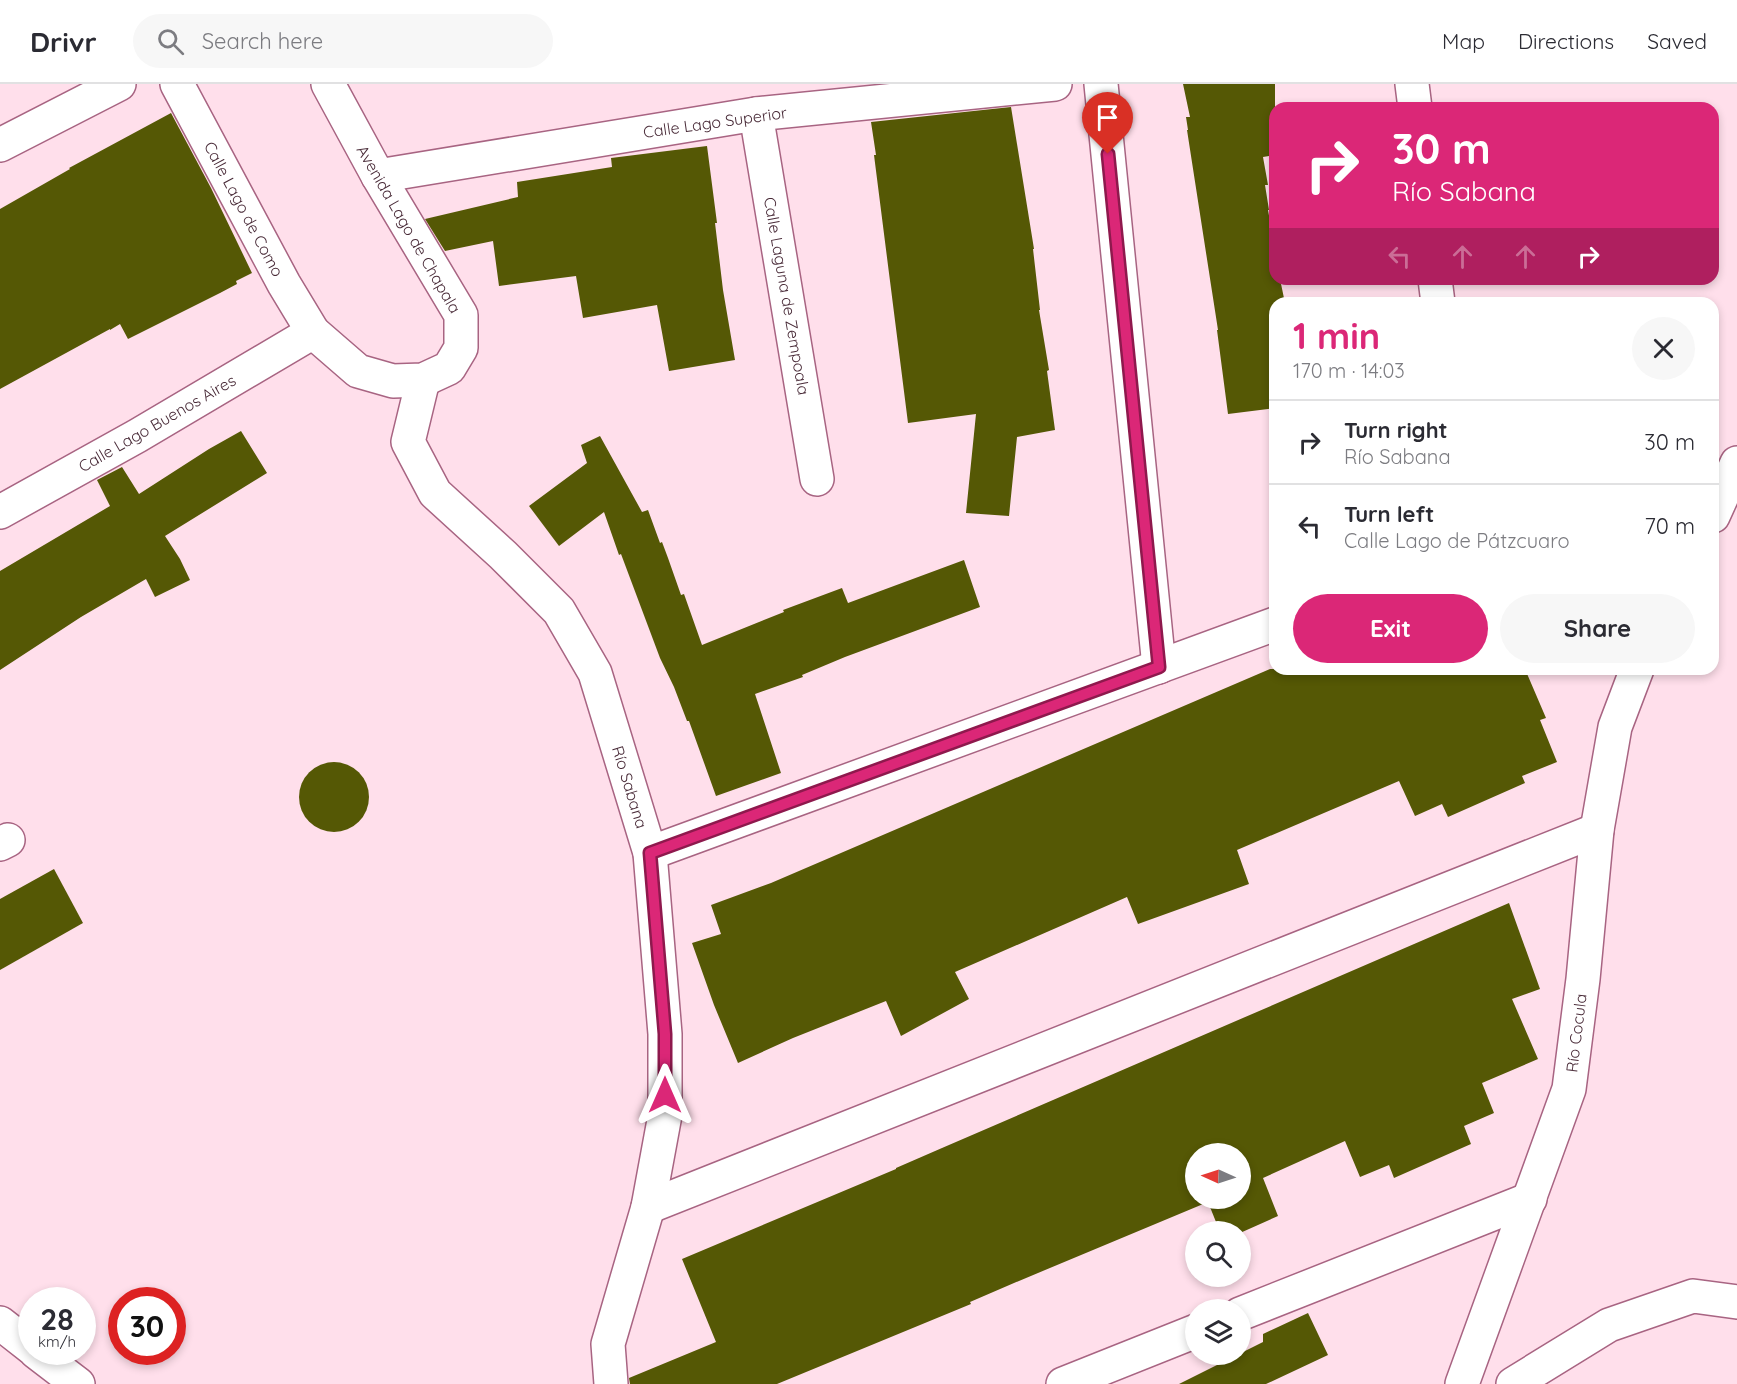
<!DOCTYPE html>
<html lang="en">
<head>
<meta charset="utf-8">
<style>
	:root { --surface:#fff; --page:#f7f7f7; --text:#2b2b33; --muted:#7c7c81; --line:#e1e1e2; --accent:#db2777 }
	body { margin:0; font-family:Quicksand,sans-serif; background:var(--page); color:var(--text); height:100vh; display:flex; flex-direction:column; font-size:22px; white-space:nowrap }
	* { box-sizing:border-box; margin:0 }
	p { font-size:20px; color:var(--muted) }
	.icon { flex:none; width:33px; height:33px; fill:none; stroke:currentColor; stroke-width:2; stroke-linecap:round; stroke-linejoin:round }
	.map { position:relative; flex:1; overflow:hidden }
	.side { position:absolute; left:1269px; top:213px; width:450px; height:378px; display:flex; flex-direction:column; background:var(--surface); border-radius:18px; box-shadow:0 3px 9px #0003 }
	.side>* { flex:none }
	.hud { position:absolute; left:1269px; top:18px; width:450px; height:183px; border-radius:18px; box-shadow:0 3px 9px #0003; background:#db2777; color:#fff; overflow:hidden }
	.needle { width:39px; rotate:273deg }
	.controls { position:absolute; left:1185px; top:1059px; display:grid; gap:12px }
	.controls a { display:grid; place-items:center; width:66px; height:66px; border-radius:50%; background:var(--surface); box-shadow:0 3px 9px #0003; font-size:30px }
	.speed { position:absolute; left:18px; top:1203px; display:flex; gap:12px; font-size:30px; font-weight:700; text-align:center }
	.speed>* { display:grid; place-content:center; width:78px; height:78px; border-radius:50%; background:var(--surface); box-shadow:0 3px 9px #0003; line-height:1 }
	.speed small { font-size:15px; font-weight:400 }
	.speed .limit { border:9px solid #d22; background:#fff; color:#111 }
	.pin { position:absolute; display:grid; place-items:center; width:51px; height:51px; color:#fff; margin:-62px -26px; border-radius:50% 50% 50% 0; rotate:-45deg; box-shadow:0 0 6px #0007 }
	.pin .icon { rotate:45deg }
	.me { position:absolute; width:66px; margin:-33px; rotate:0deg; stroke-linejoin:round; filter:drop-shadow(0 0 4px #0008) }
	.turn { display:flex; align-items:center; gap:21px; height:126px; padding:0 24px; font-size:27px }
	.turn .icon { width:78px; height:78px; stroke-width:2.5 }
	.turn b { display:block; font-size:42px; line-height:51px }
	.lanes { display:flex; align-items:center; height:57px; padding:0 24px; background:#0003; justify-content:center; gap:30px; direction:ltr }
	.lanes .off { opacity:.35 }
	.round { display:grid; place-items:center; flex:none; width:63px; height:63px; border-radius:32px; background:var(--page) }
	.head { display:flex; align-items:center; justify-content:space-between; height:102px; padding:0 24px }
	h1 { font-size:36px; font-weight:700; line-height:45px; color:var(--accent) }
	.action { display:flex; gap:12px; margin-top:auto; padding:12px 24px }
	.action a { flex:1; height:69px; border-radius:36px; background:var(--accent); color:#fff; font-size:24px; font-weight:700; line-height:69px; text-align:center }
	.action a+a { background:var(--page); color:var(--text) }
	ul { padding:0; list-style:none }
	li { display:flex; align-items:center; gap:18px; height:84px; padding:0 24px; border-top:2px solid var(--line) }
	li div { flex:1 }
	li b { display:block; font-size:22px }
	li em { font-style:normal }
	header { display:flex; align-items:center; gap:36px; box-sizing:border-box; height:84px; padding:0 30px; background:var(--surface); border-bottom:2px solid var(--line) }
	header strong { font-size:28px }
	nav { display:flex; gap:33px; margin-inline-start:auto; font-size:21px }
	.search { width:420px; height:54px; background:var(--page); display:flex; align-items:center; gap:15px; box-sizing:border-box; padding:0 21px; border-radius:33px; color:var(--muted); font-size:22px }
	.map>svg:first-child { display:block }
	.building { fill:#555805; fill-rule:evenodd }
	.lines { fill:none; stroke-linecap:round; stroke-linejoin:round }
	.minor-casing { stroke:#a86482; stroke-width:36 }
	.secondary-casing { stroke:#a86482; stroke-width:36 }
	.minor { stroke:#fff; stroke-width:33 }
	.secondary { stroke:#fff; stroke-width:33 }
	.route-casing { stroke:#8e194d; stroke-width:15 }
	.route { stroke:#db2777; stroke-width:10 }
	.labels { text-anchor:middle; stroke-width:6; stroke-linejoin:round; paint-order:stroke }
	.street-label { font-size:16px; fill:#492b38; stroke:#fff }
</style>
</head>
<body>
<header>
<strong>Drivr</strong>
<div class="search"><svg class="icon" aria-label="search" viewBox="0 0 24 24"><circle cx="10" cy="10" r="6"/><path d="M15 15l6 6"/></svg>Search here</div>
<nav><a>Map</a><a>Directions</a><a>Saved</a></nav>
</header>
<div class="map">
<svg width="1737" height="1300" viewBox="0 0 1737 1300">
	<rect width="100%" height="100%" fill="#ffdfeb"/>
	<g class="building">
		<polygon points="1183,0 1275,0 1275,71 1263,73 1268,101 1265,101 1269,126 1268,126 1275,165 1275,195 1280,195 1285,219 1275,219 1275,324 1228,330 1217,246 1218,246 1187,46 1188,46 1186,33 1190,33"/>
		<polygon points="1011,23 1034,165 1033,165 1040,226 1039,226 1049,286 1047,287 1055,346 1017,353 1009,432 966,429 976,330 908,339 874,71 876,71 871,38"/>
		<polygon points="171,29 211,104 252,189 236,197 237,200 220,209 128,255 120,240 110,246 110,245 0,305 0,125 70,85 69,84"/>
		<polygon points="707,62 717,139 715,139 723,206 735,276 669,287 657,221 583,234 576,192 499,202 493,157 445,167 425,135 518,113 517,98 612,83 611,74"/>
		<polygon points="241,347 267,389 165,452 180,475 190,496 155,513 146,495 81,533 0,586 0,487 110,422 97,396 122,383 139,410 209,365"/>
		<polygon points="600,352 642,428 648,426 660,459 662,458 668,474 681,511 684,510 702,561 784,528 783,526 842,504 848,519 964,476 980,523 845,573 802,591 803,593 755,610 781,689 716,712 689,637 687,637 674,603 660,574 621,470 619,471 604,428 559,462 529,422 587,379 581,361"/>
		<polygon points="1270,585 1525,585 1546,634 1540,636 1557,678 1522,692 1525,699 1448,733 1442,720 1415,732 1399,697 1237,766 1249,800 1138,840 1127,813 955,888 969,915 901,952 886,917 793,954 738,979 714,921 692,859 721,850 711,821 771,799"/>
		<circle cx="334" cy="713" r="35"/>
		<polygon points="54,785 83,839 0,886 0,815"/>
		<path d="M1509 819 1540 905 1512 915 1538 975 1482 999 1494 1029 1464 1042 1471 1060 1394 1094 1389 1081 1360 1093 1345 1057 1263 1094 1278 1132 1240 1149V1148H1220L1208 1118 1014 1199 970 1218 971 1220 777 1300H630L629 1294 716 1258 682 1175 896 1085V1084L942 1064ZM1196 1070H1240V1114H1196Z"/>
		<polygon points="1308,1229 1328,1271 1266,1300 1179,1300 1263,1258 1263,1250"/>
	</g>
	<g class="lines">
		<g class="minor-casing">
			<g id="minor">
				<polyline points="1101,0 1159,583"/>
				<polyline points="1412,0 1415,24"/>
				<polyline points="756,30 817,395"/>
				<polyline points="0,61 119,0"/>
				<polyline points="378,92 756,30 1055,0"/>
				<polyline points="1435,195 1438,219"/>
				<polyline points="423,296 408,358 435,409 503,471 559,527 595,589 650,769 665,950 665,1031 648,1123 608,1260 611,1300"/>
				<polyline points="0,428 137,352 313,248"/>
				<polyline points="1713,432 1737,379"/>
				<polyline points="0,760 8,756"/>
				<polyline points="650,769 1275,540"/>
				<polyline points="648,1123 1597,746"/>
				<polyline points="1240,1230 1530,1115"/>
				<polyline points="0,1239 32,1264"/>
				<polyline points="36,1268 78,1300"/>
				<polyline points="1063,1300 1196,1247"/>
				<polyline points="1462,1300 1569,1005 1583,895 1597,746 1615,643 1637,585"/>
				<polyline points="1513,1300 1609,1241 1693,1212 1737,1218"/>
			</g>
		</g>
		<g class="secondary-casing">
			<polyline id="secondary" points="177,0 284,200 313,248 358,287 393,297 423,296 449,284 461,264 461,231 378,92 328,0"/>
		</g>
		<use href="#minor" class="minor"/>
		<use href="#secondary" class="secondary"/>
	</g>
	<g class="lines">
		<g class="route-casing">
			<polyline id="route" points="665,1011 665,950 650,769 1159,583 1108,70"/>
		</g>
		<use href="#route" class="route"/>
	</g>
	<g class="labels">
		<g class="street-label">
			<text transform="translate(715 38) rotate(-8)" y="6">Calle Lago Superior</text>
			<text transform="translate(244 125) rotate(62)" y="6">Calle Lago de Como</text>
			<text transform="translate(409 145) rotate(60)" y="6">Avenida Lago de Chapala</text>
			<text transform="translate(787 212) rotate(80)" y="6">Calle Laguna de Zempoala</text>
			<text transform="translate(157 339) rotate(-30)" y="6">Calle Lago Buenos Aires</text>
			<text transform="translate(630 703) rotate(73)" y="6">Río Sabana</text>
			<text transform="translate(1576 949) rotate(-83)" y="6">Río Cocula</text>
		</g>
	</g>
</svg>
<div class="controls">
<a><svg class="needle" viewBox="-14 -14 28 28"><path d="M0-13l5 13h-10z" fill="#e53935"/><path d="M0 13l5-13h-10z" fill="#7c7c81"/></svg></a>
<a><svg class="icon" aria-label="search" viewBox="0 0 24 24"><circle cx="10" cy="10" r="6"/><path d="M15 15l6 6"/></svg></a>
<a><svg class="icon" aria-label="layers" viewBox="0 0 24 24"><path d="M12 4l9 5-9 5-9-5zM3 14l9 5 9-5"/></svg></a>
</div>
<div class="speed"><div>28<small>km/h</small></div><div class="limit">30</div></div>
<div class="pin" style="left:1108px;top:70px;background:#d93025"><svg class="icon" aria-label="arrive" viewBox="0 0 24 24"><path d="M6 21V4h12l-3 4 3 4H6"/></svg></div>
<svg class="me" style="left:665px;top:1011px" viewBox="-20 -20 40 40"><path d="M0-17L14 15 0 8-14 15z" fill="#db2777" stroke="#fff" stroke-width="4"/></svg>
<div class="hud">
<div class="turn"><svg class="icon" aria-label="right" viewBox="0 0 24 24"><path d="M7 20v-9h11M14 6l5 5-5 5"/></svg><div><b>30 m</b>Río Sabana</div></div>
<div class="lanes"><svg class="icon off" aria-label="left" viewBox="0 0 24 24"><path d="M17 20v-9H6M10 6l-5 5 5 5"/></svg><svg class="icon off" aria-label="ahead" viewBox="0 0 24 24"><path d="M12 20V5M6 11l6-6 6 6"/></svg><svg class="icon off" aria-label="ahead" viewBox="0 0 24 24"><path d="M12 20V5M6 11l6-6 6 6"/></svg><svg class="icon" aria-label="right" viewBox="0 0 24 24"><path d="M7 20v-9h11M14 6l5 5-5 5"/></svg></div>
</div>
<section class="side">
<div class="head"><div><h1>1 min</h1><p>170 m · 14:03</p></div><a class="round"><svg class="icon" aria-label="close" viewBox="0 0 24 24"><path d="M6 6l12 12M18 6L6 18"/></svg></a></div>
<ul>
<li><svg class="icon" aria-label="right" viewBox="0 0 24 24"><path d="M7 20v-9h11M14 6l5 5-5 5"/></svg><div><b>Turn right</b><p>Río Sabana</p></div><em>30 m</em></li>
<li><svg class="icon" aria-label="left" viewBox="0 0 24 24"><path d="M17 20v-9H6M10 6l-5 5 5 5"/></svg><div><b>Turn left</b><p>Calle Lago de Pátzcuaro</p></div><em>70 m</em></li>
</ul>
<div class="action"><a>Exit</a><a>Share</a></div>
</section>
</div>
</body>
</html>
